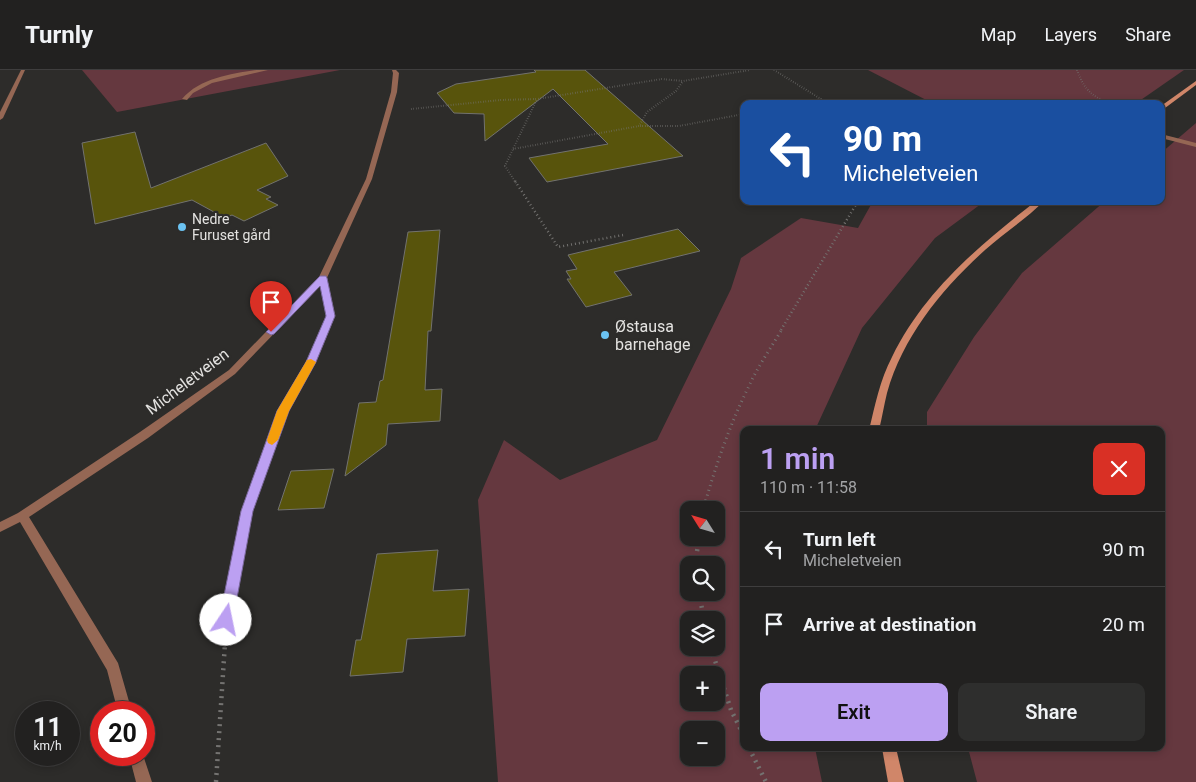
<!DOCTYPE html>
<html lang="en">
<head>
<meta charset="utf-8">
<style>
	:root { --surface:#222120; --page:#2e2e2d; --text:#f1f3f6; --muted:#a2a3a5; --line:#3f3e3e; --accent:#bca0f2 }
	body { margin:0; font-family:Roboto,sans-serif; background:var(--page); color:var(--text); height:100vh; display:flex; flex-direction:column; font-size:19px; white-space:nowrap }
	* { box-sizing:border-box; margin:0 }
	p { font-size:16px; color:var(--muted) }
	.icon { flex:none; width:28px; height:28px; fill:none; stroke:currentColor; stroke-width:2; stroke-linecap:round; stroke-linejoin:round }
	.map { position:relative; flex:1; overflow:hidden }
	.panel { position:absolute; left:740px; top:356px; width:425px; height:325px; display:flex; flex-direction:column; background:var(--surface); border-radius:10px; box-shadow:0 2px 8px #0003,0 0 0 1px var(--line) }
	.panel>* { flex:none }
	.hud { position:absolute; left:740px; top:30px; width:425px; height:105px; border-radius:10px; box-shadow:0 2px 8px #0003,0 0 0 1px var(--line); background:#1a4fa0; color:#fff; overflow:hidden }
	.needle { width:32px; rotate:307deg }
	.fabs { position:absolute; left:680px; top:431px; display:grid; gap:10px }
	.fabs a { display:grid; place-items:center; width:45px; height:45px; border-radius:10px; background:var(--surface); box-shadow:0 2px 8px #0003,0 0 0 1px var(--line); font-size:25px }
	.speed { position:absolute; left:15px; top:631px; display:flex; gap:10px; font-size:25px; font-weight:700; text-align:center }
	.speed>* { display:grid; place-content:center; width:65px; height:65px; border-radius:50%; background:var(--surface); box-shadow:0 2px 8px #0003,0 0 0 1px var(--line); line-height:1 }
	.speed small { font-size:12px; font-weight:400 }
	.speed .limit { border:8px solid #d22; background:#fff; color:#111 }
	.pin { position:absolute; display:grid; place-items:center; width:42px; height:42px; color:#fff; margin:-51px -21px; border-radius:50% 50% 50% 0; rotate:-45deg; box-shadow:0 0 5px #0007 }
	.pin .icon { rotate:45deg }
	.me { position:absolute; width:55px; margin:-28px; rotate:11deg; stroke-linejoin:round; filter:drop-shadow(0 0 4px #0008) }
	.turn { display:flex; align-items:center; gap:18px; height:105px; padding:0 20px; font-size:22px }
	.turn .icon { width:65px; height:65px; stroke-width:2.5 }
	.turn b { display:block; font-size:35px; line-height:42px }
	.round { display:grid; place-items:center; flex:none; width:52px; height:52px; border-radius:10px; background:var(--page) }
	.head { display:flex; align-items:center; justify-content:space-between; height:85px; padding:0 20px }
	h1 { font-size:30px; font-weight:600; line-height:38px; color:var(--accent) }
	.primary-button { display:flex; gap:10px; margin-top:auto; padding:10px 20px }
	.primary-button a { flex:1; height:58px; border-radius:10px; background:var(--accent); color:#111; font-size:20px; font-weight:600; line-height:58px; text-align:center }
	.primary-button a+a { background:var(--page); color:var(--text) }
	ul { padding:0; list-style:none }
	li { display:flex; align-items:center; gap:15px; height:75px; padding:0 20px; border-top:1px solid var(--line) }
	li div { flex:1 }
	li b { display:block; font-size:19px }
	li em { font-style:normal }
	header { display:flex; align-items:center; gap:30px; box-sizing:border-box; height:70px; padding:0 25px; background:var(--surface); border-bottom:1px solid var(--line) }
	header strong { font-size:24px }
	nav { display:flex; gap:28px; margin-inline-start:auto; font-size:18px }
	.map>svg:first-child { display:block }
	.green { fill:#65383f; fill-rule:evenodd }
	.building { fill:#58540c; stroke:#72726f }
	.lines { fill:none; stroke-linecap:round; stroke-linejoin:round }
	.path-far3 { stroke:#747371; stroke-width:2; stroke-dasharray:0.5 2; stroke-linecap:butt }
	.path-far2 { stroke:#747371; stroke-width:2.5; stroke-dasharray:1 3; stroke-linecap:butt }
	.path-far1 { stroke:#747371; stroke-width:3; stroke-dasharray:1 4; stroke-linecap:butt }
	.path { stroke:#747371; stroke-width:4.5; stroke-dasharray:2 5; stroke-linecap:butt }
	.lane { fill:#956754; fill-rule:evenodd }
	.street { fill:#956754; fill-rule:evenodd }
	.secondary { fill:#d08669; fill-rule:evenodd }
	.route { fill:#bca0f2; stroke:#7a689d }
	.slow { fill:#f59e0b }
	.poi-dot { fill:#6bc3f2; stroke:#2d2c2a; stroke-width:2 }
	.labels { text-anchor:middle; stroke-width:4.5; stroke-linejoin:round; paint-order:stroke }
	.far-poi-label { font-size:14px; fill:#e4e3e1; stroke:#2d2c2a; text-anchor:start }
	.poi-label { font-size:16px; fill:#e4e3e1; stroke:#2d2c2a; text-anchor:start }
	.street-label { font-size:16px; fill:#e4e3e1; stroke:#2d2c2a }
</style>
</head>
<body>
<header>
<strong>Turnly</strong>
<nav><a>Map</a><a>Layers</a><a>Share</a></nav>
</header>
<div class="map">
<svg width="1196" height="712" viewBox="0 0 1196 712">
	<rect width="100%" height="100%" fill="#2d2c2a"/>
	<g class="green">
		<polygon points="82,0 340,0 117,42"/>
		<polygon points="868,0 1184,0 1135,34 934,34"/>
		<polygon points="1196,53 1196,712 977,712 968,678 1161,678 1161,360 927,360 927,342 974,267 1022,203 1105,131 1161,131 1161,83"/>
		<path d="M873 131H985L935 168 862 258 815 360H744V678H815L822 712H498L478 430 504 370 560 410 657 370 731 219 741 188 801 148 858 158ZM689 440H716V468H689ZM689 495H716V522H689ZM689 550H716V578H689ZM689 605H716V632H689ZM689 660H716V688H689Z"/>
	</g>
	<g class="building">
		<polygon points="534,0 585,0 683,86 547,112 529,88 608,74 553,19 485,71 484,44 454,43 437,23 456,14 536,2"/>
		<polygon points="135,62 151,118 266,73 288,106 257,120 271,127 266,129 278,135 244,151 232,145 225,148 192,130 95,154 82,73"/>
		<polygon points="678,159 700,181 614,202 632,225 586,237 567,209 571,209 566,201 577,199 568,185"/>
		<polygon points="440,160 431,261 428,261 425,320 442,319 440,351 388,354 386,375 345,406 359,333 376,332 380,311 383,310 408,162"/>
		<polygon points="334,399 324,438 278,440 291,401"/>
		<polygon points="438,480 433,521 469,519 465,566 407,569 403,602 350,606 356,570 361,570 377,484"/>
	</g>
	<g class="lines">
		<g class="path-far3">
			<polyline points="774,0 829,34"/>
			<path d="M1077 0C1084 20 1093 28 1113 34"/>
			<polyline points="798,34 821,29"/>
			<polyline points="411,39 500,30 537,29 662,9 683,11 750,0"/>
			<polyline points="640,56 679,56 744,44"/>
			<polyline points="513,79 639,56 647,42 676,21 683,11"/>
			<polyline points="516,113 505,96 537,29"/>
		</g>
		<g class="path-far2">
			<polyline points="515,111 558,177 623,165"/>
			<polyline points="781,260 858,131"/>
		</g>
		<path class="path-far1" d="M703 440C715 398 729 356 749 316 758 296 771 278 782 259"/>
		<g class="path">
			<polyline points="695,495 699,468"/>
			<polyline points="699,522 704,550"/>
			<polyline points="711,578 731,640 744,666"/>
			<polyline points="749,678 766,712"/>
			<polyline points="216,712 225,573"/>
		</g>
		<g class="lane">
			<polygon points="21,0 25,0 3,48 0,50 0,42"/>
			<path d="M256 0H268L212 13 193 23 187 30 182 29C200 8 230 4 256 0Z"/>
			<polygon points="1161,64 1196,73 1196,77 1161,68"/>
			<polygon points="320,206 326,206 327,208 335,246 316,292 288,341 253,441 232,550 231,554 226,556 221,554 220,550 241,441 278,341 306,292 327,246 319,208"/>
		</g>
		<g class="street">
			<polygon points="392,0 396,0 399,3 397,22 372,109 326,210 235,304 148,368 29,447 118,593 132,642 118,642 107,600 20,452 0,462 0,452 18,443 140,362 229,300 319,207 366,109 391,22 393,3"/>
			<polygon points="129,685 143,685 152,712 136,712"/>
		</g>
		<g class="secondary">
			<polygon points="1196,11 1196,15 1161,41 1161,36"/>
			<path d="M1036 131H1044C1026 149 1004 163 985 180 942 219 903 266 887 323 884 335 882 348 879 360H869C875 335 880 310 892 287 924 221 980 175 1036 131Z"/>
			<polygon points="882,678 896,678 904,712 888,712"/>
		</g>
	</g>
	<polygon class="route" points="320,206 326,206 327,208 335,246 316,292 289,341 253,441 233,550 231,554 226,556 221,554 219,550 241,441 277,341 306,292 326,246 320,216 274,264 271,265 266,262"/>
	<polygon class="slow" points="311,289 316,292 289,341 278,370 272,375 268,373 267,370 277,341 307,290"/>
	<g class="poi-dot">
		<circle cx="182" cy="157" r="5"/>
		<circle cx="605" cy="265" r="5"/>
	</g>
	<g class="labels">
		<g class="far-poi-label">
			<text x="192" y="154">Nedre<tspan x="192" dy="16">Furuset gård</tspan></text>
		</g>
		<g class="poi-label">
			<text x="615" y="262">Østausa<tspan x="615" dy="18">barnehage</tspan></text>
		</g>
		<g class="street-label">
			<text transform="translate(187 311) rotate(-37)" y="6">Micheletveien</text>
		</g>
	</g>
</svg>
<div class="fabs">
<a><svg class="needle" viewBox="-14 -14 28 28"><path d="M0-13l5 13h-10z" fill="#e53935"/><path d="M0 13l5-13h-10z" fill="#a2a3a5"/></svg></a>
<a><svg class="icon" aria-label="search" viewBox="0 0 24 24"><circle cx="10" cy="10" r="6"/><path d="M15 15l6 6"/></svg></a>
<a><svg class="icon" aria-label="layers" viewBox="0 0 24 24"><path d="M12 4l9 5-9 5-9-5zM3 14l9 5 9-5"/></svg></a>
<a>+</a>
<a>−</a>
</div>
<div class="speed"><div>11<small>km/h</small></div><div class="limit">20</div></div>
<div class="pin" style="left:271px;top:262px;background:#d93025"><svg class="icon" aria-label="arrive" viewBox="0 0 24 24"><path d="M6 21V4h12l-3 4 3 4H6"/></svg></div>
<svg class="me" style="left:226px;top:550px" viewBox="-20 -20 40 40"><circle r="19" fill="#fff"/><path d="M0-13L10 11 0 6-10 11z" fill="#bca0f2"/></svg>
<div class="hud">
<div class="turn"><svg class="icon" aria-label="left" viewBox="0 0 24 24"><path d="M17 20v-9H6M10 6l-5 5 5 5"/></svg><div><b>90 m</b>Micheletveien</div></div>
</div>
<section class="panel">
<div class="head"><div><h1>1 min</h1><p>110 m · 11:58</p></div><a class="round" style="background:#d93025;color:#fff"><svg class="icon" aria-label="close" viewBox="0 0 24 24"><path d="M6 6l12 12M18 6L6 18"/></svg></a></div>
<ul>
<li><svg class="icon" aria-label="left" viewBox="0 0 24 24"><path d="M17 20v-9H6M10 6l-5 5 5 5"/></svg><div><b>Turn left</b><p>Micheletveien</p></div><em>90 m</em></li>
<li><svg class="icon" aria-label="arrive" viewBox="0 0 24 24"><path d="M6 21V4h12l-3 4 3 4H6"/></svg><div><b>Arrive at destination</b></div><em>20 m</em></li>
</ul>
<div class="primary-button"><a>Exit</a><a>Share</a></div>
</section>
</div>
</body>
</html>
